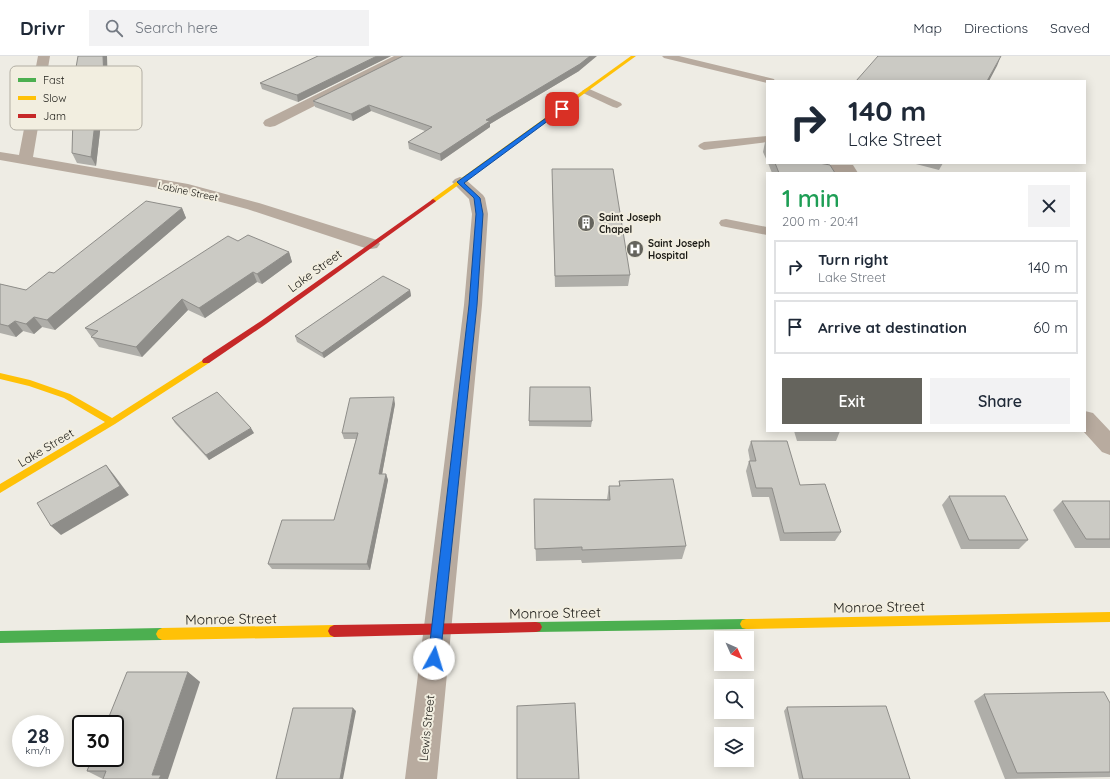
<!DOCTYPE html>
<html lang="en">
<head>
<meta charset="utf-8">
<style>
	:root { --surface:#fff; --page:#f2f2f3; --text:#1f2937; --muted:#747a83; --line:#e0e1e3; --accent:#65645d }
	body { margin:0; font-family:Quicksand,sans-serif; background:var(--page); color:var(--text); height:100vh; display:flex; flex-direction:column; font-size:15px; white-space:nowrap }
	* { box-sizing:border-box; margin:0 }
	p { font-size:13px; color:var(--muted) }
	.icon { flex:none; width:22px; height:22px; fill:none; stroke:currentColor; stroke-width:2; stroke-linecap:round; stroke-linejoin:round }
	.map { position:relative; flex:1; overflow:hidden }
	.drawer { position:absolute; left:766px; top:116px; width:320px; height:260px; display:flex; flex-direction:column; background:var(--surface); border-radius:0px; box-shadow:0 2px 10px #0003 }
	.drawer>* { flex:none }
	.guide { position:absolute; left:766px; top:24px; width:320px; height:84px; border-radius:0px; box-shadow:0 2px 10px #0003; background:#fff; color:var(--text); overflow:hidden }
	.needle { width:26px; rotate:135deg }
	.fabs { position:absolute; left:714px; top:575px; display:grid; gap:8px }
	.fabs a { display:grid; place-items:center; width:40px; height:40px; border-radius:0px; background:var(--surface); box-shadow:0 2px 10px #0003; font-size:20px }
	.speed { position:absolute; left:12px; top:659px; display:flex; gap:8px; font-size:20px; font-weight:700; text-align:center }
	.speed>* { display:grid; place-content:center; width:52px; height:52px; border-radius:50%; background:var(--surface); box-shadow:0 2px 10px #0003; line-height:1 }
	.speed small { font-size:10px; font-weight:400 }
	.speed .limit { border:2px solid #111; border-radius:6px; background:#fff; color:#111 }
	.pin { position:absolute; display:grid; place-items:center; width:34px; height:34px; color:#fff; margin:-17px; border-radius:8px; box-shadow:0 2px 6px #0006 }
	.me { position:absolute; width:44px; margin:-22px; rotate:6deg; stroke-linejoin:round; filter:drop-shadow(0 0 3px #0008) }
	.turn { display:flex; align-items:center; gap:14px; height:84px; padding:0 16px; font-size:18px }
	.turn .icon { width:52px; height:52px; stroke-width:2.5 }
	.turn b { display:block; font-size:28px; line-height:34px }
	.round { display:grid; place-items:center; flex:none; width:42px; height:42px; border-radius:0px; background:var(--page) }
	.head { display:flex; align-items:center; justify-content:space-between; height:68px; padding:0 16px }
	h1 { font-size:24px; font-weight:600; line-height:30px; color:#1e9e55 }
	.action { display:flex; gap:8px; margin-top:auto; padding:8px 16px }
	.action a { flex:1; height:46px; border-radius:0px; background:var(--accent); color:#fff; font-size:16px; font-weight:600; line-height:46px; text-align:center }
	.action a+a { background:var(--page); color:var(--text) }
	ul { padding:0; list-style:none }
	li { display:flex; align-items:center; gap:12px; height:54px; margin:0 8px 6px; padding:0 8px; border:2px solid var(--line); border-radius:0px }
	li div { flex:1 }
	li b { display:block; font-size:15px }
	li em { font-style:normal }
	header { display:flex; align-items:center; gap:24px; box-sizing:border-box; height:56px; padding:0 20px; background:var(--surface); border-bottom:1px solid var(--line) }
	header strong { font-size:19px }
	nav { display:flex; gap:22px; margin-inline-start:auto; font-size:14px }
	.search { width:280px; height:36px; background:var(--page); display:flex; align-items:center; gap:10px; box-sizing:border-box; padding:0 14px; border-radius:0px; color:var(--muted); font-size:15px }
	.map>svg:first-child { display:block }
	.lines { fill:none; stroke-linecap:round; stroke-linejoin:round }
	.lane { fill:#b8ab9f; fill-rule:evenodd }
	.street { fill:#b8ab9f; fill-rule:evenodd }
	.fast { fill:#4caf50; fill-rule:evenodd }
	.slow { fill:#ffc107; fill-rule:evenodd }
	.jam { fill:#c62828; fill-rule:evenodd }
	.wall { fill:#afaea9 }
	.shaded-wall { fill:#8e8d89 }
	.building { fill:#cbcac4; stroke:#8e8d89 }
	.route { fill:#1a73e8; stroke:#114b97 }
	.labels { text-anchor:middle; stroke-width:4; stroke-linejoin:round; paint-order:stroke }
	.far-street-label { font-size:10px; fill:#1b1a15; stroke:#f2eee0 }
	.far-poi-label { font-size:10px; font-weight:bold; fill:#1b1a15; stroke:#f2eee0; text-anchor:start }
	.street-label { font-size:12px; fill:#1b1a15; stroke:#f2eee0 }
	.near-street-label { font-size:14px; fill:#1b1a15; stroke:#f2eee0 }
	.key { fill:#f2eee0; stroke:#b2aea3; stroke-width:1 }
	.key-label { font-size:11px; fill:#1b1a15 }
</style>
</head>
<body>
<header>
<strong>Drivr</strong>
<div class="search"><svg class="icon" aria-label="search" viewBox="0 0 24 24"><circle cx="10" cy="10" r="6"/><path d="M15 15l6 6"/></svg>Search here</div>
<nav><a>Map</a><a>Directions</a><a>Saved</a></nav>
</header>
<div class="map">
<svg width="1110" height="723" viewBox="0 0 1110 723">
	<rect width="100%" height="100%" fill="#eeece4"/>
	<g class="lines">
		<g class="lane">
			<polygon points="662,0 679,0 774,23 775,25 767,25 767,27 664,2"/>
			<polygon points="587,32 621,47 622,49 617,52 613,51 583,37 582,35"/>
			<polygon points="767,80 767,86 704,94 700,92 698,90 700,88 704,86"/>
			<polygon points="812,107 824,107 825,109 853,109 858,117 821,117 817,116"/>
			<polygon points="726,163 767,171 767,179 721,170 719,167 721,164"/>
		</g>
		<g class="street">
			<polygon points="38,0 50,0 33,101 188,128 259,147 377,184 380,188 377,192 371,193 365,192 247,153 187,137 0,104 0,96 19,99"/>
			<polygon points="394,0 409,0 407,3 275,70 270,71 265,70 263,67 265,64"/>
			<polygon points="460,121 465,123 483,139 485,142 488,158 482,249 437,723 405,723 464,249 472,158 469,143 452,126 455,123"/>
			<polygon points="1085,355 1093,357 1110,375 1110,399 1102,396 1083,375 1085,375"/>
		</g>
		<g class="fast">
			<polygon points="746,563 750,564 752,568 750,572 746,573 536,576 532,575 530,571 532,567 536,566"/>
			<polygon points="162,572 166,574 168,578 166,582 162,584 0,587 0,575"/>
		</g>
		<g class="slow">
			<polygon points="631,0 636,0 435,146 431,146 431,144"/>
			<polygon points="206,302 210,305 209,307 115,368 0,437 0,428 105,366 64,342 29,330 0,323 0,317 30,324 70,338 112,362"/>
			<polygon points="1110,556 1110,566 746,573 742,572 740,568 742,564 746,563"/>
			<polygon points="334,569 338,571 340,575 338,579 334,581 162,584 158,582 156,578 158,574 162,572"/>
		</g>
		<g class="jam">
			<polygon points="433,143 436,145 435,146 266,268 209,307 203,307 202,305 203,303 261,265"/>
			<polygon points="536,566 540,567 542,571 540,575 536,576 334,581 330,579 328,575 330,571 334,569"/>
		</g>
	</g>
	<g class="wall">
		<polygon points="318,0 391,0 298,46 262,33 260,27"/>
		<polygon points="579,15 490,68 490,71 441,105 409,93 408,86 425,75 371,55 353,65 315,51 313,45"/>
		<polygon points="74,23 108,32 105,32 96,110 77,107 72,97"/>
		<polygon points="765,86 767,86 767,105 763,96"/>
		<polygon points="768,107 819,107 835,117 772,117"/>
		<polygon points="912,107 943,107 939,114"/>
		<polygon points="552,123 630,219 628,230 555,231"/>
		<polygon points="182,152 186,162 55,274 42,271 34,278 23,275 16,281 0,277 0,228 26,234 54,217"/>
		<polygon points="238,185 289,196 292,206 262,228 257,226 205,262 188,254 142,301 99,291 85,272"/>
		<polygon points="410,234 411,240 324,302 297,286 295,280"/>
		<polygon points="395,348 382,418 386,418 388,424 370,514 272,513 268,508 334,464 356,383 344,383 342,377"/>
		<polygon points="172,362 254,377 209,404 175,367"/>
		<polygon points="529,365 592,365 591,371 529,370"/>
		<polygon points="794,375 840,375 836,385 797,385"/>
		<polygon points="751,385 800,429 841,476 835,485 780,485 769,441 752,441 746,415 749,405 750,405 748,394"/>
		<polygon points="619,425 686,490 682,503 582,507 581,504 536,505 534,443 607,443 609,430 619,430"/>
		<polygon points="949,440 1028,484 1019,493 961,493 942,449"/>
		<polygon points="1062,445 1110,445 1110,492 1075,492 1053,454"/>
		<polygon points="188,616 200,626 103,723 87,715"/>
		<polygon points="984,638 1110,647 1110,721 1005,723 974,645"/>
		<polygon points="787,651 910,723 799,723 784,655"/>
	</g>
	<g class="shaded-wall">
		<polygon points="103,0 107,0 108,32 105,32 96,110 91,101"/>
		<polygon points="377,0 391,0 298,46 297,39"/>
		<polygon points="590,0 597,0 579,15 490,68 490,71 441,105 440,98 486,64"/>
		<polygon points="1001,0 997,10 989,25 987,25"/>
		<polygon points="369,49 371,55 353,65 351,58"/>
		<polygon points="182,152 186,162 55,274 47,264"/>
		<polygon points="289,196 292,206 262,228 257,218"/>
		<polygon points="253,216 257,226 205,262 199,252"/>
		<polygon points="410,234 411,240 324,302 322,297"/>
		<polygon points="182,243 188,254 142,301 136,291"/>
		<polygon points="34,261 42,271 34,278 26,268"/>
		<polygon points="15,265 23,275 16,281 8,270"/>
		<polygon points="394,341 395,348 381,424 379,418"/>
		<polygon points="251,372 254,377 209,404 206,399"/>
		<polygon points="106,409 114,419 129,439 61,479 51,470"/>
		<polygon points="386,418 388,424 370,514 367,508"/>
		<polygon points="188,616 200,626 168,723 158,723 152,719"/>
		<polygon points="353,652 356,655 343,723 340,723"/>
	</g>
	<g class="building">
		<polygon points="78,0 103,0 104,23 100,23 91,101 72,97 74,23"/>
		<polygon points="318,0 377,0 297,39 260,27"/>
		<polygon points="403,0 590,0 580,8 486,64 490,65 440,98 408,86 432,71 369,49 351,58 313,45"/>
		<polygon points="878,0 1001,0 987,25 856,25"/>
		<polygon points="775,107 819,107 830,109 835,117 779,117"/>
		<polygon points="552,113 613,113 630,219 555,220"/>
		<polygon points="146,145 182,152 47,264 34,261 26,268 15,265 8,270 0,268 0,228 26,234 49,216 54,217"/>
		<polygon points="248,179 289,196 257,218 253,216 199,252 182,243 136,291 91,281 98,275 85,272 228,180 238,185"/>
		<polygon points="383,220 410,234 322,297 295,280"/>
		<polygon points="530,331 590,331 592,365 529,365"/>
		<polygon points="217,336 251,372 206,399 172,362"/>
		<polygon points="394,341 379,418 386,418 367,508 268,508 282,464 334,464 358,377 342,377 350,342"/>
		<polygon points="751,385 787,385 800,429 825,428 841,476 784,477 772,432 756,432 749,405 756,405"/>
		<polygon points="106,409 120,430 51,470 37,447"/>
		<polygon points="673,423 686,490 582,494 582,491 535,493 534,443 610,444 609,430 620,430 619,425"/>
		<polygon points="949,440 1005,440 1028,484 969,484"/>
		<polygon points="1062,445 1110,445 1110,483 1086,483"/>
		<polygon points="127,616 188,616 152,719 161,719 159,723 103,723 106,715 87,715 92,702 115,702 115,668 106,668"/>
		<polygon points="1104,636 1110,647 1110,716 1017,717 984,638"/>
		<polygon points="575,647 579,723 517,723 517,650"/>
		<polygon points="886,650 910,723 803,723 787,651"/>
		<polygon points="293,652 353,652 340,723 276,723"/>
	</g>
	<polygon class="route" points="560,52 564,53 464,127 480,142 483,158 477,249 440,603 438,608 434,609 430,608 428,603 469,249 476,158 474,142 457,126"/>
	<defs>
		<g id="building-disc" transform="scale(0.9)"><circle r="9.5" fill="#65645d" stroke="#f2eee0"/><path d="M-4-6H4V6H1V3H-1V6H-4ZM-2.5-4.3h1.7v1.8h-1.7ZM.8-4.3h1.7v1.8H.8ZM-2.5-1h1.7V.8h-1.7ZM.8-1h1.7V.8H.8Z" fill="#fff"/></g>
		<g id="hospital-disc" transform="scale(0.9)"><circle r="9.5" fill="#65645d" stroke="#f2eee0"/><path d="M-5-5h3v3.5h4V-5h3V5h-3V1.5h-4V5h-3Z" fill="#fff"/></g>
	</defs>
	<g fill-rule="evenodd">
		<use href="#building-disc" x="586" y="167"/>
		<use href="#hospital-disc" x="635" y="193"/>
	</g>
	<g class="labels">
		<g class="far-street-label">
			<text transform="translate(188 135) rotate(12)" y="4">Labine Street</text>
		</g>
		<g class="far-poi-label">
			<text x="599" y="165">Saint Joseph<tspan x="599" dy="12">Chapel</tspan></text>
			<text x="648" y="191">Saint Joseph<tspan x="648" dy="12">Hospital</tspan></text>
		</g>
		<g class="street-label">
			<text transform="translate(315 215) rotate(-36)" y="4">Lake Street</text>
			<text transform="translate(46 392) rotate(-31)" y="4">Lake Street</text>
			<text transform="translate(427 672) rotate(-84)" y="4">Lewis Street</text>
		</g>
		<g class="near-street-label">
			<text transform="translate(879 551) rotate(-1)" y="5">Monroe Street</text>
			<text transform="translate(555 557) rotate(-1)" y="5">Monroe Street</text>
			<text transform="translate(231 563) rotate(-1)" y="5">Monroe Street</text>
		</g>
	</g>
	<rect x="10" y="10" width="132" height="64" rx="6" class="key"/>
	<rect x="18" y="22" width="18" height="4" fill="#4caf50"/>
	<rect x="18" y="40" width="18" height="4" fill="#ffc107"/>
	<rect x="18" y="58" width="18" height="4" fill="#c62828"/>
	<g class="key-label">
		<text x="43" y="28">Fast</text>
		<text x="43" y="46">Slow</text>
		<text x="43" y="64">Jam</text>
	</g>
</svg>
<div class="fabs">
<a><svg class="needle" viewBox="-14 -14 28 28"><path d="M0-13l5 13h-10z" fill="#e53935"/><path d="M0 13l5-13h-10z" fill="#747a83"/></svg></a>
<a><svg class="icon" aria-label="search" viewBox="0 0 24 24"><circle cx="10" cy="10" r="6"/><path d="M15 15l6 6"/></svg></a>
<a><svg class="icon" aria-label="layers" viewBox="0 0 24 24"><path d="M12 4l9 5-9 5-9-5zM3 14l9 5 9-5"/></svg></a>
</div>
<div class="speed"><div>28<small>km/h</small></div><div class="limit">30</div></div>
<div class="pin" style="left:562px;top:53px;background:#d93025"><svg class="icon" aria-label="arrive" viewBox="0 0 24 24"><path d="M6 21V4h12l-3 4 3 4H6"/></svg></div>
<svg class="me" style="left:434px;top:603px" viewBox="-20 -20 40 40"><circle r="19" fill="#fff"/><path d="M0-13L10 11 0 6-10 11z" fill="#1a73e8"/></svg>
<div class="guide">
<div class="turn"><svg class="icon" aria-label="right" viewBox="0 0 24 24"><path d="M7 20v-9h11M14 6l5 5-5 5"/></svg><div><b>140 m</b>Lake Street</div></div>
</div>
<section class="drawer">
<div class="head"><div><h1>1 min</h1><p>200 m · 20:41</p></div><a class="round"><svg class="icon" aria-label="close" viewBox="0 0 24 24"><path d="M6 6l12 12M18 6L6 18"/></svg></a></div>
<ul>
<li><svg class="icon" aria-label="right" viewBox="0 0 24 24"><path d="M7 20v-9h11M14 6l5 5-5 5"/></svg><div><b>Turn right</b><p>Lake Street</p></div><em>140 m</em></li>
<li><svg class="icon" aria-label="arrive" viewBox="0 0 24 24"><path d="M6 21V4h12l-3 4 3 4H6"/></svg><div><b>Arrive at destination</b></div><em>60 m</em></li>
</ul>
<div class="action"><a>Exit</a><a>Share</a></div>
</section>
</div>
</body>
</html>
